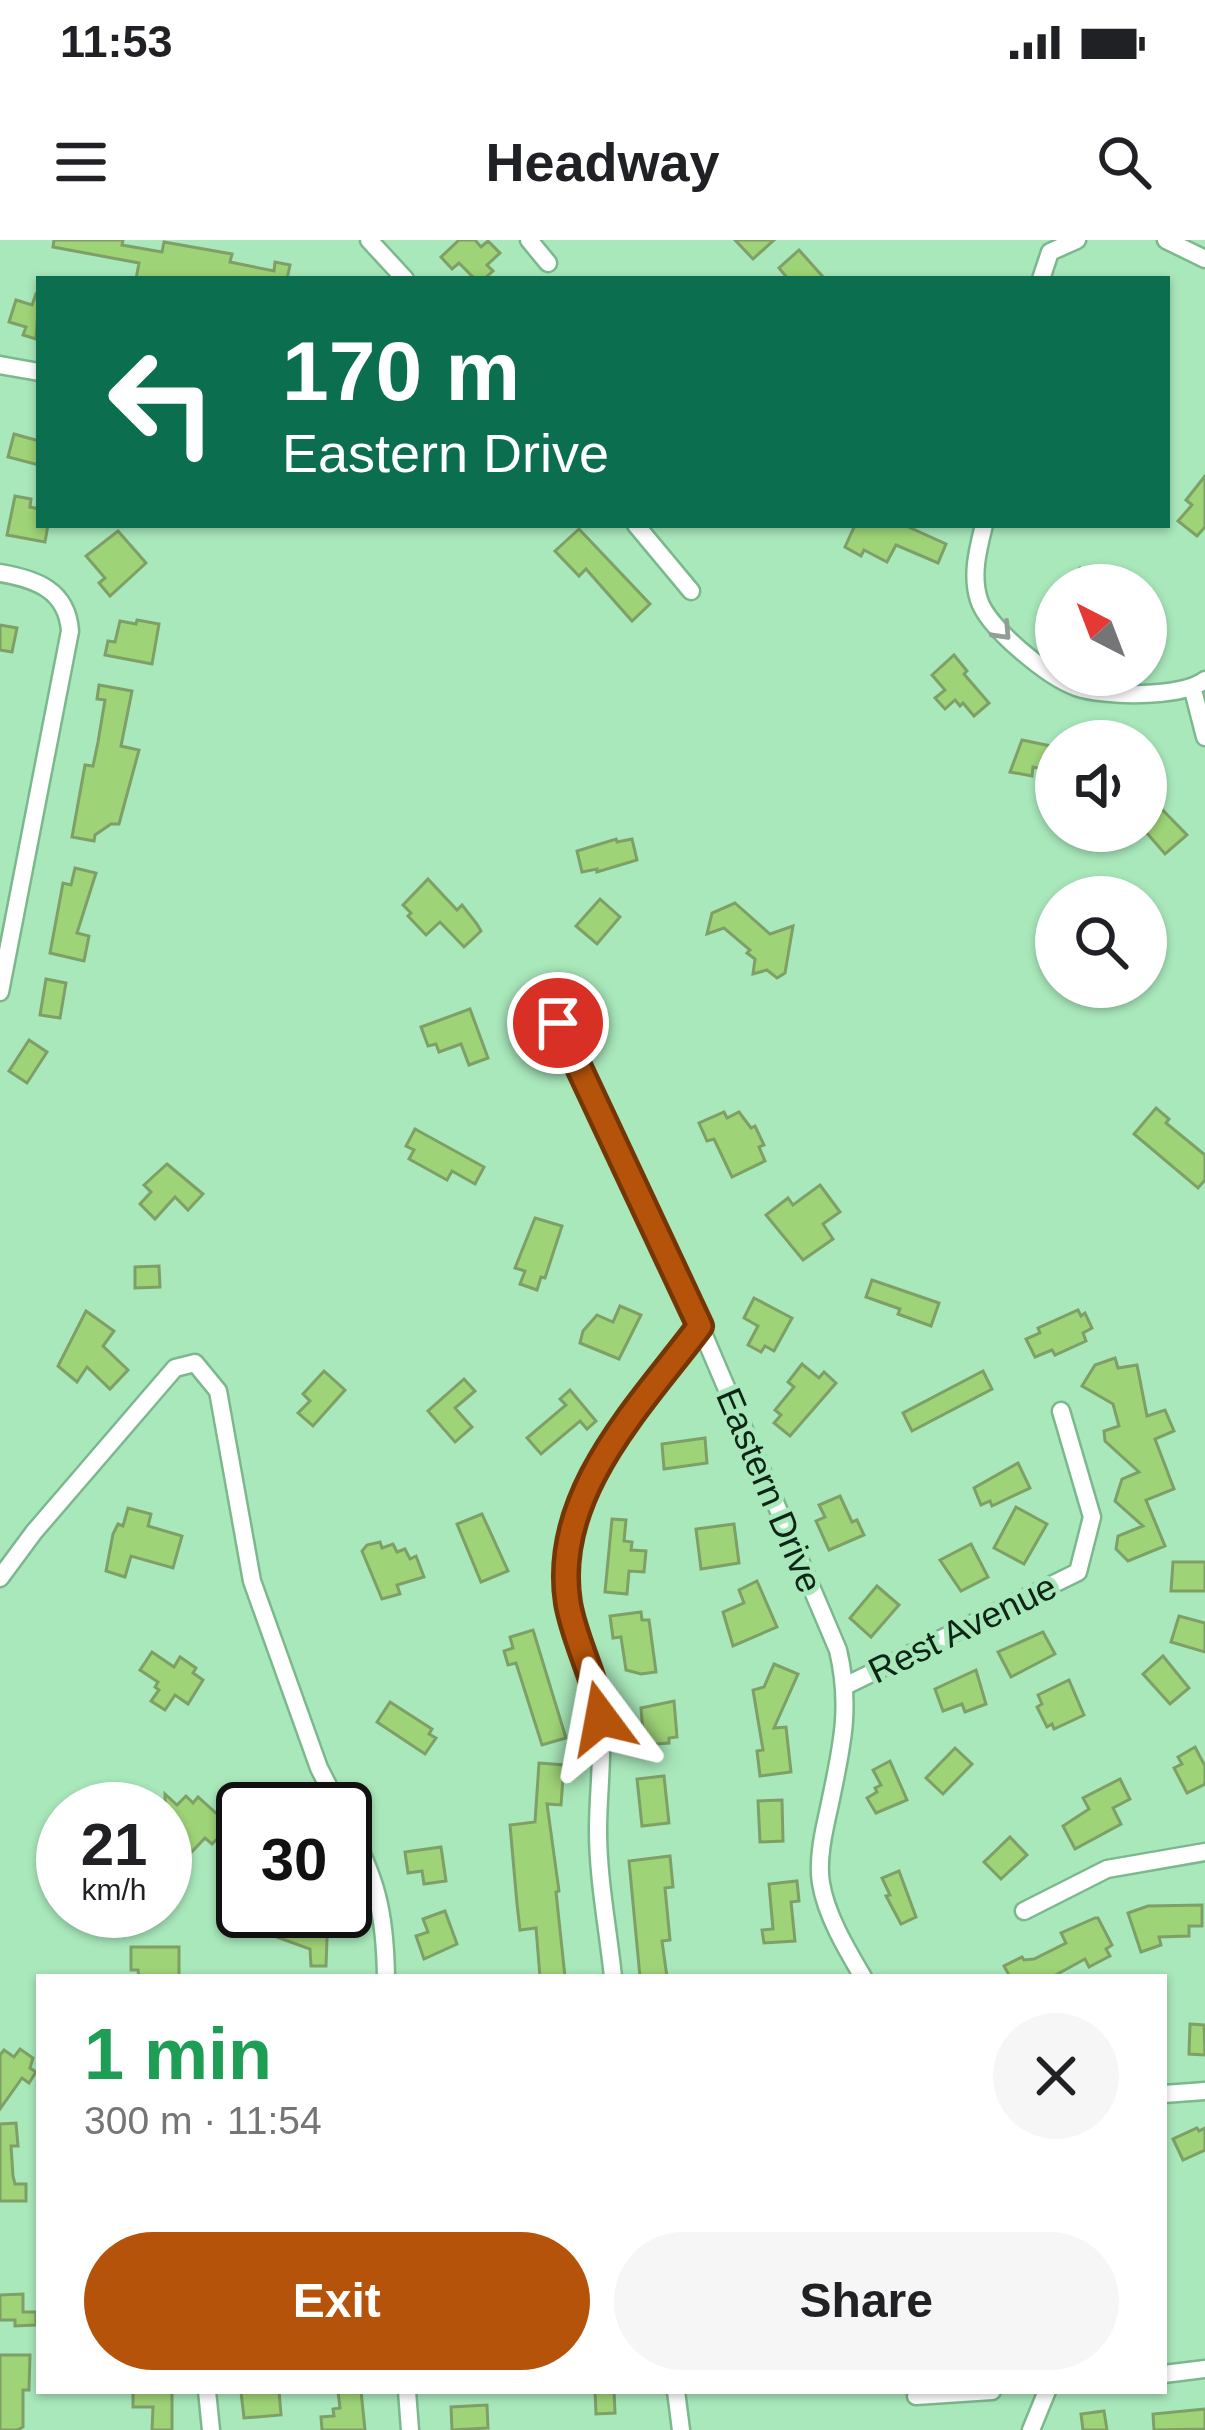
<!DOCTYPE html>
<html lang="en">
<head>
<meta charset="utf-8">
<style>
	:root { --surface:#fff; --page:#f6f6f6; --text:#202124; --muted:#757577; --accent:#b45309 }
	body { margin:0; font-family:Helvetica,sans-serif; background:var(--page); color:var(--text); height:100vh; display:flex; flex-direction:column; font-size:45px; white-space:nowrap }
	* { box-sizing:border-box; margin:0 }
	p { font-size:39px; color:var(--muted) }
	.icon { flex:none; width:66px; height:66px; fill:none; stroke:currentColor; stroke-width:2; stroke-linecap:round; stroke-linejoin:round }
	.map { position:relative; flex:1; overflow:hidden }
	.panel { position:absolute; left:36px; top:1734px; width:1131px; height:420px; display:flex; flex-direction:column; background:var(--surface); border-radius:0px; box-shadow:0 3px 9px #0004 }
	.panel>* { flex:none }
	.guide { position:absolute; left:36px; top:36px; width:1134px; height:252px; border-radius:0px; box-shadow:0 3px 9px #0004; background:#0b6e4f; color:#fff; overflow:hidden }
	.needle { width:78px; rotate:318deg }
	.buttons { position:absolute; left:1035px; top:324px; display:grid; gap:24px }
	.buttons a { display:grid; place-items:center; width:132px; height:132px; border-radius:50%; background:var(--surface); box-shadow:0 3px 9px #0004; font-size:60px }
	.speed { position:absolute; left:36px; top:1542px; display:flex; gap:24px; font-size:60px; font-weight:700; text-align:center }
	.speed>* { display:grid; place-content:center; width:156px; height:156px; border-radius:50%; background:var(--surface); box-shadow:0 3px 9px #0004; line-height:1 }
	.speed small { font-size:30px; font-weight:400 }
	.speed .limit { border:6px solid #111; border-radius:18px; background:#fff; color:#111 }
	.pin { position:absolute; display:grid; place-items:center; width:102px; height:102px; color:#fff; margin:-51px; border:6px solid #fff; border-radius:50%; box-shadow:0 3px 12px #0007 }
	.me { position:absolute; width:132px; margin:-66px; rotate:347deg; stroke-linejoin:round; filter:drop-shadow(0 0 9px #0008) }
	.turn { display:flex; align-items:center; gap:42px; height:252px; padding:0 48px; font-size:54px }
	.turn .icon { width:156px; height:156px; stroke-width:2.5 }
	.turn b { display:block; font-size:84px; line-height:102px }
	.round { display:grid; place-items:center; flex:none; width:126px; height:126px; border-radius:63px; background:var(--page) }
	.overview { display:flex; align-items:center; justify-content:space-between; height:204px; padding:0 48px }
	h1 { font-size:72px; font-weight:700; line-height:90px; color:#1e9e55 }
	.action { display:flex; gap:24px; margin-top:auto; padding:24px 48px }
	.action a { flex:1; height:138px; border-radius:72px; background:var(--accent); color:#fff; font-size:48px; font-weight:700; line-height:138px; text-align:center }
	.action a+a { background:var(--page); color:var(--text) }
	.status { display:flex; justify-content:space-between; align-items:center; height:84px; padding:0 60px; background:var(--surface); direction:ltr }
	.status svg { height:33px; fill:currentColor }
	header { display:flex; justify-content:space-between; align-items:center; height:156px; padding:0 48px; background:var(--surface); font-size:54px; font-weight:700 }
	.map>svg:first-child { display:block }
	.building { fill:#9ed377; stroke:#7ea066; stroke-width:3 }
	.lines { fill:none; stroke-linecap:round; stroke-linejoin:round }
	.minor-casing { stroke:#7bb88d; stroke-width:21 }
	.minor { stroke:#fff; stroke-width:16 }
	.oneway { stroke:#929d96 }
	.route-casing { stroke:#753606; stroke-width:30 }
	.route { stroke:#b45309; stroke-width:21 }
	.labels { text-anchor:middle; stroke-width:10; stroke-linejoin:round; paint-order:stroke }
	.street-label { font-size:36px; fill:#0d2616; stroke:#a9e8bb }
</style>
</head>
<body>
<div class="status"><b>11:53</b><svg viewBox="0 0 49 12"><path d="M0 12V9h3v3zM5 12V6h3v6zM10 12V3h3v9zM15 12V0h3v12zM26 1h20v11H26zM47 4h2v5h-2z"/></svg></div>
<header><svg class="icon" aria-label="menu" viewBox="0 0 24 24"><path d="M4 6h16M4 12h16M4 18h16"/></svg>Headway<svg class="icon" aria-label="search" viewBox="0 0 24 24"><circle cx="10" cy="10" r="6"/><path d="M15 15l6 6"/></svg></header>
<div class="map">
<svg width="1205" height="2190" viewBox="0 0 1205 2190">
	<rect width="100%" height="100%" fill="#a9e8bb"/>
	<g class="building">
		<polygon points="54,0 123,0 122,5 162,12 164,2 232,14 230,22 274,31 275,22 290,25 287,39 136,39 139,23 53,7"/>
		<polygon points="459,0 475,0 481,7 488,1 500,13 487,25 493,31 484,39 475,39 459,23 452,29 441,17"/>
		<polygon points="735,0 774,0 753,19"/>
		<polygon points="799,10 825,39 788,39 779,28"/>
		<polygon points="36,54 39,55 36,99 23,95 26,87 9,82 16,60 32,65"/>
		<polygon points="14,194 39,201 39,225 8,217"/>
		<polygon points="1205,236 1205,287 1197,296 1178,281 1192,265 1186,260"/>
		<polygon points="15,256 31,259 30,267 39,269 39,285 48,285 45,302 7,295"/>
		<polygon points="855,285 904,285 946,304 938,323 896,305 887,322 864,310 861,316 845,307"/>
		<polygon points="579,289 650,364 632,381 586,329 579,336 555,311"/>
		<polygon points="118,291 146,323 110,356 99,343 105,338 86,316"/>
		<polygon points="1080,328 1096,345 1062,345"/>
		<polygon points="137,380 159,384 152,424 105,415 108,401 115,402 120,381 136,384"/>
		<polygon points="0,385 17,388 12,412 0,410"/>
		<polygon points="954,415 967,431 964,434 989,463 974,476 963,463 960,466 955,460 945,469 935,458 945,450 932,435"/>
		<polygon points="99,445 132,451 121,506 139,510 119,584 111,584 95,595 94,601 72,597 85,525 93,526 98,502 105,460 97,459"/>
		<polygon points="1022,500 1056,507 1056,532 1033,527 1032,536 1010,532"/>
		<polygon points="1146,553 1187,595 1165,614 1146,592"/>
		<polygon points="616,599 617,602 632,599 637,620 597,632 597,629 582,632 577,611"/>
		<polygon points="75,628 96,633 77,693 89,696 84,721 50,713 63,643 71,645"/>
		<polygon points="428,639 457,670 462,665 477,684 481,691 464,707 440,682 426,695 408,676 411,673 403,665"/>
		<polygon points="600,659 620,677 597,704 576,686"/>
		<polygon points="735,663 770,694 793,686 785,733 777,738 767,730 753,734 755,719 747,713 750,710 724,688 707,694 712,673"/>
		<polygon points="46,739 66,743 60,778 40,775"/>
		<polygon points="470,769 488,818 469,825 461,804 439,812 436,804 428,806 421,787"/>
		<polygon points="29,800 47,812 27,843 9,831"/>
		<polygon points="1156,868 1169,879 1166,883 1205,915 1205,940 1198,948 1134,894"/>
		<polygon points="724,872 727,878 739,872 751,888 755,886 764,905 759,907 765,921 732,937 714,899 707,901 699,883"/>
		<polygon points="415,889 484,927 475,944 452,931 447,940 409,919 414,910 406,906"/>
		<polygon points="167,924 203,954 188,970 175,957 155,979 140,964 151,952 144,945"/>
		<polygon points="820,945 840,972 823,984 833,999 803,1020 766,975 788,958 793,965"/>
		<polygon points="535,978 562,986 545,1038 541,1037 537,1050 520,1044 525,1031 515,1028"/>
		<polygon points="159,1026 160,1047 135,1048 135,1027"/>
		<polygon points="872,1040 939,1063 931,1086 898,1074 900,1069 866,1057"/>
		<polygon points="754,1058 792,1078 774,1111 765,1106 761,1112 748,1105 758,1086 744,1078"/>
		<polygon points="620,1066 641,1075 619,1119 580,1103 583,1091 597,1075 613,1082"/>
		<polygon points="1078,1070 1081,1076 1085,1073 1092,1088 1083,1093 1086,1101 1055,1115 1052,1110 1035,1117 1026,1099 1040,1093 1038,1088"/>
		<polygon points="86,1071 114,1091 103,1106 128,1130 110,1149 87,1127 77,1142 58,1126"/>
		<polygon points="1115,1118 1118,1128 1137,1125 1147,1176 1165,1170 1174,1191 1155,1199 1174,1249 1146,1260 1165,1306 1128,1321 1116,1309 1118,1296 1143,1286 1115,1261 1122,1239 1139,1232 1105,1201 1104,1191 1119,1186 1113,1164 1082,1146 1095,1125"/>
		<polygon points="802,1124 819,1138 824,1132 836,1143 790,1196 774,1183 781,1175 775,1170 794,1147 788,1142"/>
		<polygon points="324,1131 345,1150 313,1186 298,1173 310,1161 303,1154"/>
		<polygon points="983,1131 992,1149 912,1191 903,1173"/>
		<polygon points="464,1139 475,1151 455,1168 472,1187 455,1202 428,1171"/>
		<polygon points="570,1150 596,1181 587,1189 580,1181 541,1214 527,1198 566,1165 560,1159"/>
		<polygon points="705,1198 707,1223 664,1229 662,1204"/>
		<polygon points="1018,1223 1030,1248 992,1266 990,1261 981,1265 974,1248"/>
		<polygon points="840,1256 852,1282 857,1280 864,1295 829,1310 816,1281 825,1277 819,1265"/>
		<polygon points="1016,1267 1047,1284 1024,1324 994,1308"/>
		<polygon points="128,1268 151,1274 148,1286 182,1296 173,1328 131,1316 125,1337 106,1331 113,1294 118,1284 123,1286"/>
		<polygon points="482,1274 508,1331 481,1342 457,1284"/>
		<polygon points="612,1279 626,1280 624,1301 632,1302 631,1310 646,1311 644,1332 629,1331 627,1354 605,1352"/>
		<polygon points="734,1284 739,1323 701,1329 696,1289"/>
		<polygon points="380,1302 382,1308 393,1304 397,1312 405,1309 410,1319 416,1316 424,1337 397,1345 400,1354 382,1359 362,1311 367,1305"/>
		<polygon points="971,1304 988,1337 961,1351 940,1320"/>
		<polygon points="1173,1322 1205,1322 1205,1351 1171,1351"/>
		<polygon points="757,1341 777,1387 733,1406 723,1372 744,1363 739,1350"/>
		<polygon points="877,1346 899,1365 871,1397 850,1378"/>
		<polygon points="641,1372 642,1380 649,1380 656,1432 641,1434 626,1430 621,1397 613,1398 610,1376"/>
		<polygon points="1179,1376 1205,1383 1205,1412 1171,1402"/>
		<polygon points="533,1390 566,1498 542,1505 516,1423 508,1425 504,1411 513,1408 510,1397"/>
		<polygon points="1043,1392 1055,1414 1011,1437 998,1412"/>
		<polygon points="152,1412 174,1427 180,1417 196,1428 193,1433 203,1440 188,1464 175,1455 165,1470 151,1461 159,1450 155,1447 158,1442 140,1430"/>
		<polygon points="1163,1416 1189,1448 1170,1464 1143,1434"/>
		<polygon points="774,1424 798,1434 774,1488 786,1487 791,1532 760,1536 757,1511 763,1510 753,1450 764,1447"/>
		<polygon points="976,1430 986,1464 965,1472 962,1464 943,1471 935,1449"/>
		<polygon points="1069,1440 1084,1475 1054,1489 1052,1484 1047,1487 1037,1467 1042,1464 1038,1455"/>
		<polygon points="674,1461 677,1497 669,1498 669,1503 644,1505 641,1468"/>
		<polygon points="390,1462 432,1489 429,1494 436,1498 425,1514 377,1482"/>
		<polygon points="1195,1507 1205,1526 1205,1544 1187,1553 1174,1528 1182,1524 1178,1517"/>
		<polygon points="955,1508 972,1524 943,1554 926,1538"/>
		<polygon points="890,1521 907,1560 876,1573 867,1558 877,1552 875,1548 881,1545 873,1530"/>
		<polygon points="539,1523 564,1525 561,1565 547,1564 559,1651 556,1652 565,1737 540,1737 536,1688 520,1690 517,1664 510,1585 535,1582"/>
		<polygon points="664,1536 669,1583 642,1586 637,1539"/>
		<polygon points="1120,1539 1130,1559 1113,1568 1121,1584 1075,1609 1063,1586 1089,1569 1083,1558"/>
		<polygon points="165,1554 177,1565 186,1556 193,1563 198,1557 227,1583 222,1588 225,1591 212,1604 205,1598 186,1618 165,1600"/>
		<polygon points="782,1560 783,1601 760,1602 758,1561"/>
		<polygon points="1010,1597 1027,1615 1001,1639 984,1622"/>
		<polygon points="441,1607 446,1641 424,1644 422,1631 408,1633 405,1612"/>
		<polygon points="670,1616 673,1647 665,1648 670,1700 662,1701 667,1737 640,1737 629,1621"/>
		<polygon points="899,1631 916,1677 901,1684 886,1656 890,1655 882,1638"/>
		<polygon points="797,1641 799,1661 791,1662 795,1701 764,1703 762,1690 773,1689 769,1644"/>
		<polygon points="1202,1665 1202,1686 1189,1686 1189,1696 1159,1697 1161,1705 1141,1712 1128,1673 1148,1666"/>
		<polygon points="306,1671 328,1671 326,1726 311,1726 310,1709 274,1696 307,1692"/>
		<polygon points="445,1671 457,1704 424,1719 416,1696 428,1692 423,1679"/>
		<polygon points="1095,1678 1098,1678 1112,1705 1106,1709 1110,1716 1089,1727 1085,1719 1052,1737 1010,1737 1004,1726 1022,1717 1024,1720 1034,1719 1066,1703 1061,1693"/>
		<polygon points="131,1707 179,1707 179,1737 139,1737 138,1730 131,1730"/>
		<polygon points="1190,1784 1204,1785 1205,1815 1189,1814"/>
		<polygon points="20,1809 33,1818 30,1828 36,1832 29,1843 22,1838 0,1869 0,1815 4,1810 14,1817"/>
		<polygon points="16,1883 18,1906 11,1906 13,1936 15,1944 26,1944 26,1961 0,1961 0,1884"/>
		<polygon points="1197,1888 1199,1891 1205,1888 1205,1910 1183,1920 1173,1899"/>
		<polygon points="23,2054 23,2072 36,2072 36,2085 15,2086 15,2080 0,2080 0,2055"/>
		<polygon points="0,2115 30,2115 29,2150 23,2150 23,2187 17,2190 0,2190"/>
		<polygon points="133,2151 172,2151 172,2190 152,2190 153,2167 133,2167"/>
		<polygon points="279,2151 281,2175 244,2178 241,2152"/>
		<polygon points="338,2151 361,2151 365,2190 322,2190 321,2177 334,2176 333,2169 340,2168"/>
		<polygon points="595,2151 614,2151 615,2173 596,2174"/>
		<polygon points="487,2165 488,2188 452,2190 451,2167"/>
		<polygon points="1205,2169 1205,2189 1154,2190 1153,2174"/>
		<polygon points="1104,2171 1107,2190 1083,2190 1081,2174"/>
	</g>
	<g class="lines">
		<g class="minor-casing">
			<g id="minor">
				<polyline points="369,0 405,39"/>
				<polyline points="529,0 548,23"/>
				<polyline points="1166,0 1205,19"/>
				<polyline points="1041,39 1050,12 1077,0"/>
				<polyline points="0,125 39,132"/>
				<polyline points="636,285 691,351"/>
				<path d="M984 285C978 309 971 335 979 360 988 388 1048 437 1076 447 1104 457 1182 458 1205 440"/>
				<path d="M0 333C36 339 67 350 70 391L0 752"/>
				<polyline points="1193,450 1205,497"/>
				<path d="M558 783 583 830 700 1086 838 1410C852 1469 841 1510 829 1568 824 1590 817 1620 821 1643 826 1675 847 1710 863 1737"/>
				<polyline points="0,1338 34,1292 175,1128 195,1123 218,1151 252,1341 319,1528 340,1569"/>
				<polyline points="847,1445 1078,1332 1092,1277 1061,1171"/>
				<path d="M345 1579C376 1638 385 1670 386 1737"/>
				<polyline points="1024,1671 1107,1629 1205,1612"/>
				<path d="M613 1737C608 1689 598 1639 598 1591 598 1552 604 1511 600 1472 597 1432 571 1397 568 1358 558 1248 640 1167 700 1086"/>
				<polyline points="1164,1854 1205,1851"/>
				<polyline points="1164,2134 1205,2129"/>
				<polyline points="207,2151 211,2190"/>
				<polyline points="407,2151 410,2190"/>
				<polyline points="676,2151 681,2190"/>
				<polyline points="916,2156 992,2151"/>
				<polyline points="1031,2190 1047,2151"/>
			</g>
		</g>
		<use href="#minor" class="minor"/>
	</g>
	<defs><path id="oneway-chevron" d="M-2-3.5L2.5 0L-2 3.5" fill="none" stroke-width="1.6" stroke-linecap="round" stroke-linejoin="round" transform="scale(3)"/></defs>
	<use class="oneway" href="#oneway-chevron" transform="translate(1003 392) rotate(47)"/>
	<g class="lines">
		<g class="route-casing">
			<path id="route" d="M558 783 700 1086C641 1165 551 1254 568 1363 575 1403 596 1437 601 1478"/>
		</g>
		<use href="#route" class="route"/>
	</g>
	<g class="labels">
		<g class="street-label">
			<text transform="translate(770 1250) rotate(67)" y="13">Eastern Drive</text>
			<text transform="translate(962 1388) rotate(-26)" y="13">Rest Avenue</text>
		</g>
	</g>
</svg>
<div class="buttons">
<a><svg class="needle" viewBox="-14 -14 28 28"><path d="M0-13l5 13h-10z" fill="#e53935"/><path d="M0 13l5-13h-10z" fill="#757577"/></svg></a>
<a><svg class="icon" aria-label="sound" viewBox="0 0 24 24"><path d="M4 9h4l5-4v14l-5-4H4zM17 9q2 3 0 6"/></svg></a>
<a><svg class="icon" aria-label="search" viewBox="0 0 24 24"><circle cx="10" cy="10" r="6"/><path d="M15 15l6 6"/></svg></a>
</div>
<div class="speed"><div>21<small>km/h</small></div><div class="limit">30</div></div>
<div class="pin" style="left:558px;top:783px;background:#d93025"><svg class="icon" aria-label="arrive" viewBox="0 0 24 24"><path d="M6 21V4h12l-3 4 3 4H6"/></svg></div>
<svg class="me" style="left:601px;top:1478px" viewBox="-20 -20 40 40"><path d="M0-17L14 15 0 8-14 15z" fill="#b45309" stroke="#fff" stroke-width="4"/></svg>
<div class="guide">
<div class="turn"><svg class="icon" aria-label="left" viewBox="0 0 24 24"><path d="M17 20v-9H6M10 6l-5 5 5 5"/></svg><div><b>170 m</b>Eastern Drive</div></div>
</div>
<section class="panel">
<div class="overview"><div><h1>1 min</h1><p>300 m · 11:54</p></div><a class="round"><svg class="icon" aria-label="close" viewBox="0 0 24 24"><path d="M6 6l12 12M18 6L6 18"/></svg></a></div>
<div class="action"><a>Exit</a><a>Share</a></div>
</section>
</div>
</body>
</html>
